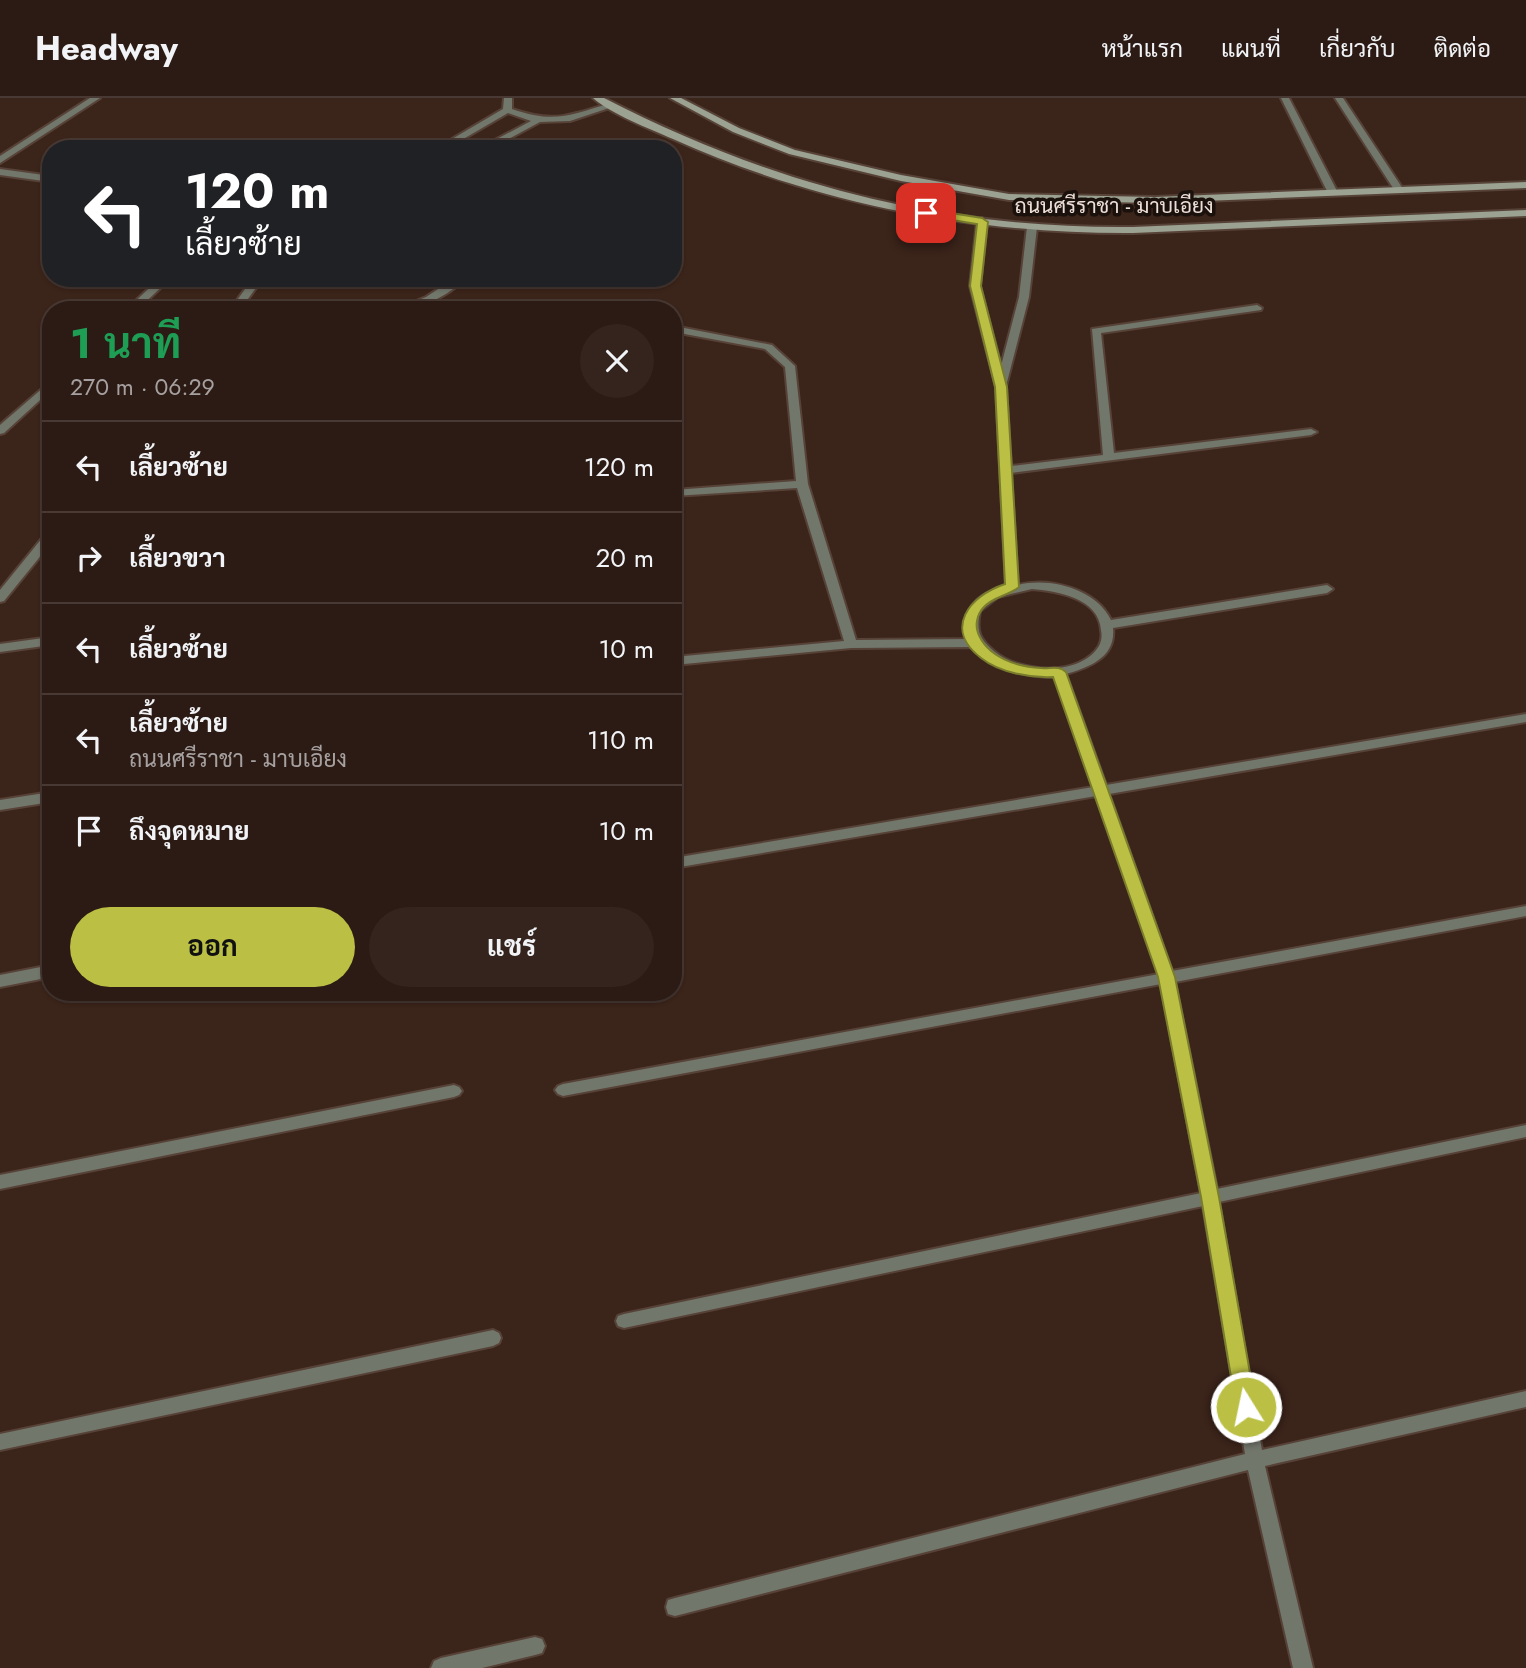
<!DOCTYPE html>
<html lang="th">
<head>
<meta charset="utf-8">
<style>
	:root { --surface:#2c1b14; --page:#34241d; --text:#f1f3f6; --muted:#a6a1a0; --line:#483934; --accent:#bbc044 }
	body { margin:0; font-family:Jost,Sarabun,sans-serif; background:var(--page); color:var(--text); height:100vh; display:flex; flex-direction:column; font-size:26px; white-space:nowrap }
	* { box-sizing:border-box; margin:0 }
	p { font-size:23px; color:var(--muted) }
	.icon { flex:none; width:38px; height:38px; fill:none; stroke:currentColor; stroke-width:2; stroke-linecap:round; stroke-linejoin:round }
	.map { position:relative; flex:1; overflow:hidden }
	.drawer { position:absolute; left:42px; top:203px; width:640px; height:700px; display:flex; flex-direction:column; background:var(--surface); border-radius:28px; box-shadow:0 2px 5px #0004,0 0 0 2px var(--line) }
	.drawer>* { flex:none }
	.banner { position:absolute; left:42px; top:42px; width:640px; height:147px; border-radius:28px; box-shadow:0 2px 5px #0004,0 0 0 2px var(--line); background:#202124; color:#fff; overflow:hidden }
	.pin { position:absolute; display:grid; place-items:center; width:60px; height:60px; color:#fff; margin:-30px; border-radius:14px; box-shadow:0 4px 10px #0006 }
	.me { position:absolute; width:77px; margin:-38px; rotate:350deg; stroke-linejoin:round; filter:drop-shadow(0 0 5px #0008) }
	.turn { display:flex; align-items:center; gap:24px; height:147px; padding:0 28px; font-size:32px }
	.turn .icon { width:91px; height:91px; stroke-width:2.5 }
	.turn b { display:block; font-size:49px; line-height:60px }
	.round { display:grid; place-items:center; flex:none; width:74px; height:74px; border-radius:37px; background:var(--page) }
	.overview { display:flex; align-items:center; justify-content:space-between; height:119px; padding:0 28px }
	h1 { font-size:42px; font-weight:700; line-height:52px; color:#1e9e55 }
	.action { display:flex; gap:14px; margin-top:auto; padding:14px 28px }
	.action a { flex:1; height:80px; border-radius:42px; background:var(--accent); color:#111; font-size:28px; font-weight:700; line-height:80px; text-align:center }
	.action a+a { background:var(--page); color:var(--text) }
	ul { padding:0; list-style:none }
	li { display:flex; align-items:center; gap:21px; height:91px; padding:0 28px; border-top:2px solid var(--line) }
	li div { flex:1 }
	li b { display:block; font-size:26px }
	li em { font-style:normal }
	header { display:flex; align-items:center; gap:42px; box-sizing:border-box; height:98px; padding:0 35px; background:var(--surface); border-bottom:2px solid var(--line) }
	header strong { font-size:33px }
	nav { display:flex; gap:38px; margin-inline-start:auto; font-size:24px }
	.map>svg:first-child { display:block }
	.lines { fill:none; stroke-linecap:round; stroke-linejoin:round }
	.service-casing { stroke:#574238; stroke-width:4 }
	.minor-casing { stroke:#574238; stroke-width:4 }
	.secondary-casing { stroke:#574238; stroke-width:4 }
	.service { fill:#72776c; fill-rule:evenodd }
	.minor { fill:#72776c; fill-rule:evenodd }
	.secondary { fill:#9ba291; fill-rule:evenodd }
	.route { fill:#bbc044; stroke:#7a7d2c; stroke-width:2 }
	.labels { text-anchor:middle; stroke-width:7; stroke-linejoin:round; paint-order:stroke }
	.far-street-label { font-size:21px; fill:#edded7; stroke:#1a100c }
</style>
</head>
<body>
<header>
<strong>Headway</strong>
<nav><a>หน้าแรก</a><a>แผนที่</a><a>เกี่ยวกับ</a><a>ติดต่อ</a></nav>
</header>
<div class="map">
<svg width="1526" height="1570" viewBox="0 0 1526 1570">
	<rect width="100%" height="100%" fill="#3b241a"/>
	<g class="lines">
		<g class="service-casing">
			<g id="service">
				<polygon points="90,0 100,0 0,65 0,58"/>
				<polygon points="0,71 51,78 51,84 0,77"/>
				<polygon points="160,180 171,180 137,212 126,212"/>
				<polygon points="51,283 51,292 4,335 0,336 0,327"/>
			</g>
		</g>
		<g class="minor-casing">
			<g id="minor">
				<path d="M504 0H512V11C555 26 570 17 611 5L615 8 570 23 540 24 490 51H478L531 23 508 15 446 51H435L503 11Z"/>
				<polygon points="1281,0 1289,0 1338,95 1336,97 1328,95"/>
				<polygon points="1335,0 1343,0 1403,91 1401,93 1395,93"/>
				<path d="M982 120 987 123 980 188 1001 268 1019 199 1027 129 1032 126 1037 129 1029 199 1006 288 1011 368 1103 357 1092 231 1257 207 1262 210 1261 212 1101 235 1114 355 1311 331 1317 334 1311 337 1011 375 1018 487C1050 479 1096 491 1111 522L1327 487 1333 491 1327 495 1113 530C1116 559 1090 569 1066 576L1106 687 1526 616V624L1109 696 1172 873 1526 808V818L1175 884 1217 1091 1526 1027V1039L1219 1104 1262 1352 1526 1293V1309L1265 1368 1313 1570H1293L1248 1372 675 1518 668 1516 666 1509 668 1502 675 1500 1245 1356 1203 1108 624 1230 618 1228 616 1223 618 1218 624 1216 1201 1095 1161 886 563 998 558 996 555 992 558 988 563 986 1159 876 1096 698 674 770V760L1093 689 1055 579C1023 579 997 572 974 549L851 550 674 567V559L844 543 797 390 674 398V392L796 383 785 269 765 251 674 234V228L772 247 795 268 808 386 856 542 970 541 964 529C970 503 980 495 1006 489L996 289 970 188 977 123ZM1032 491C1057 493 1099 500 1101 532 1102 537 1102 542 1099 548 1080 579 1020 575 995 554 979 541 976 533 980 513L998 499Z"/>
				<polygon points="253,180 263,180 240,212 230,212"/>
				<path d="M455 180H467C447 198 421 212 394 212L426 199Z"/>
				<polygon points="51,433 51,445 4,503 0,504 0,492 47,434"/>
				<polygon points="51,539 51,547 0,554 0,546"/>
				<polygon points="51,694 51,704 0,712 0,702"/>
				<polygon points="51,867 51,879 0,889 0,877"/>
				<polygon points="454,987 459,989 462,993 459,997 454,999 0,1091 0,1077"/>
				<polygon points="493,1232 499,1235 501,1240 499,1245 493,1248 0,1352 0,1336"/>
				<polygon points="535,1539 542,1541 545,1548 542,1555 535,1557 482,1570 431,1570 434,1563 441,1560"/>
			</g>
		</g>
		<g class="secondary-casing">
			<g id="secondary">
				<path d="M593 0H604C773 87 942 131 1133 129L1526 112V118L1133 135C975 136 817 106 673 41 648 30 613 17 593 0Z"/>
				<polygon points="670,0 681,0 739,30 795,52 901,77 1009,96 1155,99 1526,84 1526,90 1155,105 1009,102 901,83 789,56 733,34"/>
			</g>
		</g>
		<use href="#service" class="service"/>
		<use href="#minor" class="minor"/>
		<use href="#secondary" class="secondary"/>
	</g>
	<path class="route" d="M926 111 982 120 988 124 981 188 1007 289 1019 489C1009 498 993 498 983 510 977 517 975 527 978 535 987 559 1017 569 1041 570 1050 571 1059 567 1066 574L1175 879 1219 1099 1256 1309 1253 1316 1246 1318 1239 1316 1236 1309 1201 1099 1158 879 1053 579C1031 580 1000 575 981 560 943 531 969 498 1005 486L995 289 970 188 977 126 922 117 920 115Z"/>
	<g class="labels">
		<g class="far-street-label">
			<text x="1114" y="115">ถนนศรีราชา - มาบเอียง</text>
		</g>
	</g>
</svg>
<div class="pin" style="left:926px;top:115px;background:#d93025"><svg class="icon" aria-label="arrive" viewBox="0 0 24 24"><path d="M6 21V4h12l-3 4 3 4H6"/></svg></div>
<svg class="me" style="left:1246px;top:1309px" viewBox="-20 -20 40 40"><circle r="17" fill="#bbc044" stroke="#fff" stroke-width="3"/><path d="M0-11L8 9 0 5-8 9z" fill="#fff"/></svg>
<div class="banner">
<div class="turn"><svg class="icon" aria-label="left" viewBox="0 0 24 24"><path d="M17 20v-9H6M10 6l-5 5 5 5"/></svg><div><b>120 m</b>เลี้ยวซ้าย</div></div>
</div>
<section class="drawer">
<div class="overview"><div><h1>1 นาที</h1><p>270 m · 06:29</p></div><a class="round"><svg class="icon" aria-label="close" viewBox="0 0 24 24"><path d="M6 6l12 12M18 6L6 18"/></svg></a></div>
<ul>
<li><svg class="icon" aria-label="left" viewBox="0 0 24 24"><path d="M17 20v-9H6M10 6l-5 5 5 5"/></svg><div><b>เลี้ยวซ้าย</b></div><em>120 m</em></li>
<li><svg class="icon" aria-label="right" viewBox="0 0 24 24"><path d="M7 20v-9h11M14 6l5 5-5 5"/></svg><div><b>เลี้ยวขวา</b></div><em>20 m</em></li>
<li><svg class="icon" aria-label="left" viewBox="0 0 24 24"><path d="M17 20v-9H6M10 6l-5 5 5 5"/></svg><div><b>เลี้ยวซ้าย</b></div><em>10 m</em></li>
<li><svg class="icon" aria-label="left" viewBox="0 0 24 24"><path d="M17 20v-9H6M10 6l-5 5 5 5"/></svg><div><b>เลี้ยวซ้าย</b><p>ถนนศรีราชา - มาบเอียง</p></div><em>110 m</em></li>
<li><svg class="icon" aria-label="arrive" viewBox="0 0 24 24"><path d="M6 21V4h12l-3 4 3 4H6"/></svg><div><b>ถึงจุดหมาย</b></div><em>10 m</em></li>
</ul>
<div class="action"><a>ออก</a><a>แชร์</a></div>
</section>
</div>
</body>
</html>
